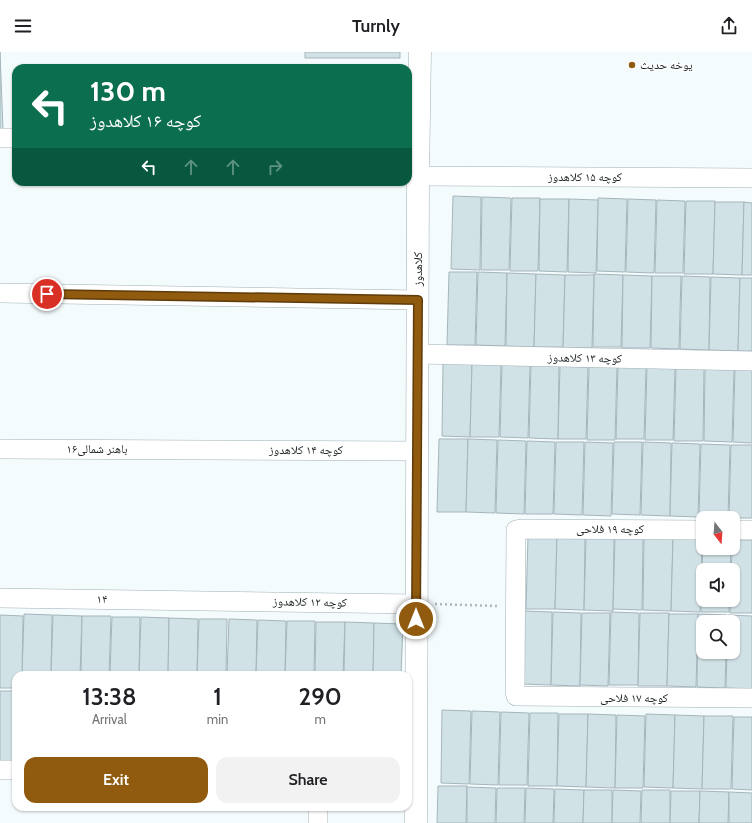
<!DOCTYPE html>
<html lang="en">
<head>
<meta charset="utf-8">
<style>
	:root { --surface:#fff; --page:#f2f2f2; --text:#202124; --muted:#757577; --accent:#905b0e }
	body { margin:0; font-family:Cabin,"Noto Naskh Arabic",sans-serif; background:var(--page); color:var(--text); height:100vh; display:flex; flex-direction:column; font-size:15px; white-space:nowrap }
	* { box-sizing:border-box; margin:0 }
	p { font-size:13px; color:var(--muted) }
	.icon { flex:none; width:22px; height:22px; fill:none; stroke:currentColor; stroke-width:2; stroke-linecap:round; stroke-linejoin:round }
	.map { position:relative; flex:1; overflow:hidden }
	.details { position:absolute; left:12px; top:619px; width:400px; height:140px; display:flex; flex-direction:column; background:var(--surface); border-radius:12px; box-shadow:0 1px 3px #0004 }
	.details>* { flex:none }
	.top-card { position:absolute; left:12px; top:12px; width:400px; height:122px; border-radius:12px; box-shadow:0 1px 3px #0004; background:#0b6e4f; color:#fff; overflow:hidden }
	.needle { width:26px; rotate:163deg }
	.fabs { position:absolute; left:696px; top:459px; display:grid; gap:8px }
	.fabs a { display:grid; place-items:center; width:44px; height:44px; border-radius:8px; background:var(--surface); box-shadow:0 1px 3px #0004; font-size:20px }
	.pin { position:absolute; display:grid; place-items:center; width:34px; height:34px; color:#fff; margin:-17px; border:2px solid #fff; border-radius:50%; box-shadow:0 1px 4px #0007 }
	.me { position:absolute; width:44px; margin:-22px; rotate:0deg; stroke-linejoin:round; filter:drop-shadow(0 0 3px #0008) }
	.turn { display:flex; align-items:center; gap:14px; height:84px; padding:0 12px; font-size:18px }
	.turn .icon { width:52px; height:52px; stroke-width:2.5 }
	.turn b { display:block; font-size:28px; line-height:34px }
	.lanes { display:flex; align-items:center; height:38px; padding:0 12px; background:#0003; justify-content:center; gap:20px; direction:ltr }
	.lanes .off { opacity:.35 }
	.eta { display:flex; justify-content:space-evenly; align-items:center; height:68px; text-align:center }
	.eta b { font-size:24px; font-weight:600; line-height:28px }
	.button { display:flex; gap:8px; margin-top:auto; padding:8px 12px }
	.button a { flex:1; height:46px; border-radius:12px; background:var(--accent); color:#fff; font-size:16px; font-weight:600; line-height:46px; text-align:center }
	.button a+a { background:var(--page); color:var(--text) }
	header { display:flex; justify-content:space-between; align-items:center; height:52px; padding:0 12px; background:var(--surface); font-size:18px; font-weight:600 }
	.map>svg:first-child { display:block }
	.building { fill:#d1e2e7; stroke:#a5b5bb }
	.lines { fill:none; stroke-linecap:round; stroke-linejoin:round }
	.minor-casing { stroke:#a0b0b6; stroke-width:20 }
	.tertiary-casing { stroke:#a0b0b6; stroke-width:23 }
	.path { stroke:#b0b7b9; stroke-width:2.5; stroke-dasharray:2 3; stroke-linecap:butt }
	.minor { stroke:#fff; stroke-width:19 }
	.tertiary { stroke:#fff; stroke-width:22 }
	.route-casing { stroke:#5e3b09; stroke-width:10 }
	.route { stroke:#905b0e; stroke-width:7 }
	.poi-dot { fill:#905b0e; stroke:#fff; stroke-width:1.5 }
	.labels { text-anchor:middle; stroke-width:3; stroke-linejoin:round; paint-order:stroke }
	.poi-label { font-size:12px; fill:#212729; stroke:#fff; text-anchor:start }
	.street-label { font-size:12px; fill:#212729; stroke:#fff }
</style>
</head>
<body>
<header><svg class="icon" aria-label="menu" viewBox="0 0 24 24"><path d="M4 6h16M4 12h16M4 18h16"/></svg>Turnly<svg class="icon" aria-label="share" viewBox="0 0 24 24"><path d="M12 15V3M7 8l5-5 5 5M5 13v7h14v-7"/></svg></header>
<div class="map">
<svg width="752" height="771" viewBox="0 0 752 771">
	<rect width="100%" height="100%" fill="#f4fbfd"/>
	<g class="building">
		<polygon points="0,0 3,78 0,78"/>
		<rect x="305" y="0" width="95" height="6"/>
		<polygon points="453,144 481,145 480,218 451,217"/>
		<polygon points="482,145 511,146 509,218 481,218"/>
		<polygon points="512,146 540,146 538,219 510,219"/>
		<polygon points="598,146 627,147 625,220 597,219"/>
		<polygon points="540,147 569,147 567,220 539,219"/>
		<polygon points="569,147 598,148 596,221 568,220"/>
		<polygon points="628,147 656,148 654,221 626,220"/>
		<polygon points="657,148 685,149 683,221 655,221"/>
		<polygon points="686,149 715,149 713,222 684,222"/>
		<polygon points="715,150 744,150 742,223 713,222"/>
		<polygon points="744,150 752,151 752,223 742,223"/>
		<polygon points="449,220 477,220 475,293 447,293"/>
		<polygon points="478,220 507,221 505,294 476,293"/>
		<polygon points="507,221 536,222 534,295 506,294"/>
		<polygon points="536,222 565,223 563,295 534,295"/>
		<polygon points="594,222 623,223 621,295 593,295"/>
		<polygon points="565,223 594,223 592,296 563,296"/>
		<polygon points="623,223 652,224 650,296 622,296"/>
		<polygon points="652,224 681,224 679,297 651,296"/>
		<polygon points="682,224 710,225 709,298 680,297"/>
		<polygon points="711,225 740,226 738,299 709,298"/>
		<polygon points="740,226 752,226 752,299 738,299"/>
		<polygon points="443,311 472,312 470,385 442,384"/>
		<polygon points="472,312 501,312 499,385 470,385"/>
		<polygon points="502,312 530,313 528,386 500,385"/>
		<polygon points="531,313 559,314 558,387 529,386"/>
		<polygon points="560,314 588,315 586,387 558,387"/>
		<polygon points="618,314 646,315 644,387 616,387"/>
		<polygon points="589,315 617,315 615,388 587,388"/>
		<polygon points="647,315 675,316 673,388 645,388"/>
		<polygon points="676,316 704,316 703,389 674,389"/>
		<polygon points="705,316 734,317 732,390 704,389"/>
		<polygon points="735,317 752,318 752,391 733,390"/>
		<polygon points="439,387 468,387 466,460 437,460"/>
		<polygon points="468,387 497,388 495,461 466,460"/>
		<polygon points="498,388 526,389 524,462 496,461"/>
		<polygon points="527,389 555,390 553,462 525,462"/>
		<polygon points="556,390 584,390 582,463 554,462"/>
		<polygon points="585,390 613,391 611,464 583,463"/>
		<polygon points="614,390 642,390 640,463 612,462"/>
		<polygon points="643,390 671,391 670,464 641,463"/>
		<polygon points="672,391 700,392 698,465 670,464"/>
		<polygon points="701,392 730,393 728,465 699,465"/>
		<polygon points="731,393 752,393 752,466 729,466"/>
		<polygon points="528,484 557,484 555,557 526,557"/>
		<polygon points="557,484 585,485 584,558 555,557"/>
		<polygon points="586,485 614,486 613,559 584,558"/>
		<polygon points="615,485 643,485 642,558 613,557"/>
		<polygon points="644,485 673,486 671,559 643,558"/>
		<polygon points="673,486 702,487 700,560 671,559"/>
		<polygon points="703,487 703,496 731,496 730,518 703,518 703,548 730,548 729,560 701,560"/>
		<polygon points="733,488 752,488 752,561 730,561 730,548 733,548 733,518 731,518"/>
		<polygon points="524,559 552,560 551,633 522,632"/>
		<polygon points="553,560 581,561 580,634 551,633"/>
		<polygon points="611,560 639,561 638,633 609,633"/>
		<polygon points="582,561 610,561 608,634 580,633"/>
		<polygon points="640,561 669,561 667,634 638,634"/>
		<polygon points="24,562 52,563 51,623 22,623"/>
		<polygon points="669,562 698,562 696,635 667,634"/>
		<polygon points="698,562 727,563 727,570 703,570 703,600 726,600 725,636 697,635"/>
		<polygon points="0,563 23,564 22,623 16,623 16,636 0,636"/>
		<polygon points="53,563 82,564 80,623 51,623"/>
		<polygon points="728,563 752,564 752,637 726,636 727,600 733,600 733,570 728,570"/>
		<polygon points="82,564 111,564 109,623 81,623"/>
		<polygon points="112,565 140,565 139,623 110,623"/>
		<polygon points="141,565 169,566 168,623 139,623"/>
		<polygon points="169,566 198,567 197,623 168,623"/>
		<polygon points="199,567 227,567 226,623 197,623"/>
		<polygon points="229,567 257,568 256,623 227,623"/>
		<polygon points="258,568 286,569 285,623 256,623"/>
		<polygon points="287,569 315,569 314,623 285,623"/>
		<polygon points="316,570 345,570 343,623 315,623"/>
		<polygon points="345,570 374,571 373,623 344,623"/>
		<polygon points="374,571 403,572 401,623 373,623"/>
		<rect x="0" y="639" width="16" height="73"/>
		<polygon points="442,658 471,659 469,732 441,731"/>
		<polygon points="472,659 500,660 498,733 470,732"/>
		<polygon points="501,660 529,661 527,733 499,733"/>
		<polygon points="530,661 558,661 557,734 528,734"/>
		<polygon points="559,662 588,662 586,735 557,734"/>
		<polygon points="588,662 616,663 615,736 586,735"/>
		<polygon points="646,662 675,663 673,736 644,735"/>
		<polygon points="617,663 645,664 643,736 615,736"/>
		<polygon points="675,663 704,664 702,737 673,736"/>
		<polygon points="704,664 733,664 731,737 702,737"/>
		<polygon points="734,665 752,665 752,738 732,737"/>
		<polygon points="438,734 467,734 466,771 437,771"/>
		<polygon points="467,735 496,736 495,771 467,771"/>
		<polygon points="497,736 525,736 524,771 496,771"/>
		<polygon points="526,736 554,737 553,771 525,771"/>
		<polygon points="555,737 584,738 583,771 554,771"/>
		<polygon points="584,738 612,738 612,771 583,771"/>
		<polygon points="613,738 641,739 640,771 612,771"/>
		<polygon points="642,738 670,738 670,771 641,771"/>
		<polygon points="671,739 700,739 699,771 670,771"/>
		<polygon points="700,739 729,740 728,771 699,771"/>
		<polygon points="729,740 752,741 752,771 729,771"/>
	</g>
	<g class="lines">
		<g class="minor-casing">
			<g id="minor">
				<polyline points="0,86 16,86"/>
				<polyline points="418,124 752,126"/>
				<polyline points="0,241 418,248"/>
				<polyline points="417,302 752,309"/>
				<polyline points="0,397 417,399"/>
				<polyline points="703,478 521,477 516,478 515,639 516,644 752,646"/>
				<polyline points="733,478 752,478"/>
				<polyline points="0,546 416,552"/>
				<polyline points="0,718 16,718"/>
				<polyline points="318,755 318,771"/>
			</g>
		</g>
		<g class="tertiary-casing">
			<polyline id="tertiary" points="416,771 418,124 420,0"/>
		</g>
		<polyline class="path" points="435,552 498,554"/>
		<use href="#minor" class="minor"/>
		<use href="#tertiary" class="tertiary"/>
	</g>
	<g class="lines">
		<g class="route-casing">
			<polyline id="route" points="47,242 418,248 416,567"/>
		</g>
		<use href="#route" class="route"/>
	</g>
	<circle class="poi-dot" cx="632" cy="13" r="4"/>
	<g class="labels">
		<g class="poi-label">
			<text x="640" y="17">یوخه حدیث</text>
		</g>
		<g class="street-label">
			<text x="585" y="129">کوچه ۱۵ کلاهدوز</text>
			<text transform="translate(418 217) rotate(-90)" y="4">کلاهدوز</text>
			<text transform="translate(585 306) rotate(1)" y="4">کوچه ۱۳ کلاهدوز</text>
			<text x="97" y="401">باهنر شمالی۱۶</text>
			<text x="306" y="402">کوچه ۱۴ کلاهدوز</text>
			<text x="610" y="481">کوچه ۱۹ فلاحی</text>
			<text transform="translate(102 547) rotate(1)" y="4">۱۴</text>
			<text transform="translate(310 550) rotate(1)" y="4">کوچه ۱۲ کلاهدوز</text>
			<text x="634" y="650">کوچه ۱۷ فلاحی</text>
		</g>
	</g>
</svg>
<div class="fabs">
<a><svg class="needle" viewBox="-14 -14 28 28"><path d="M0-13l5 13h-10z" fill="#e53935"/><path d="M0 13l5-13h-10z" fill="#757577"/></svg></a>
<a><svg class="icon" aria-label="sound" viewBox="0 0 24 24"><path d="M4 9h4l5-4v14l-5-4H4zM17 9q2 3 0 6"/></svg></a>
<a><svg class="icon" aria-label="search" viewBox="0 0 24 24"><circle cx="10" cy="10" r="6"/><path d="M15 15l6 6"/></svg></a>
</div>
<div class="pin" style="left:47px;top:242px;background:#d93025"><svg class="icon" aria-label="arrive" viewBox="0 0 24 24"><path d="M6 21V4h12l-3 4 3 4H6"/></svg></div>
<svg class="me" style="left:416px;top:567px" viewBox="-20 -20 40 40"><circle r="17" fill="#905b0e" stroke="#fff" stroke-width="3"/><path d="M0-11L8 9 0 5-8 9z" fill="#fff"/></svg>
<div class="top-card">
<div class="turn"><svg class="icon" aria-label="left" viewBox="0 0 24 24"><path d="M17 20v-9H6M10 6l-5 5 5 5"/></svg><div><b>130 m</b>کوچه ۱۶ کلاهدوز</div></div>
<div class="lanes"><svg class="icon" aria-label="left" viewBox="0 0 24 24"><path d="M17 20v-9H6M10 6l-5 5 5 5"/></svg><svg class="icon off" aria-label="ahead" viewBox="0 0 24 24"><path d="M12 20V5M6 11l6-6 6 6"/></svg><svg class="icon off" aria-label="ahead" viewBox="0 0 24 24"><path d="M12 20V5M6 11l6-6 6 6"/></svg><svg class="icon off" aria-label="right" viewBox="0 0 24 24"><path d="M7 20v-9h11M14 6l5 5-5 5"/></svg></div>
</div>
<section class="details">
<div class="eta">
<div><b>13:38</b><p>Arrival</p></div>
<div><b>1</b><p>min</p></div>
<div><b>290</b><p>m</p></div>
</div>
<div class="button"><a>Exit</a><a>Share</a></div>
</section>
</div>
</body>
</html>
